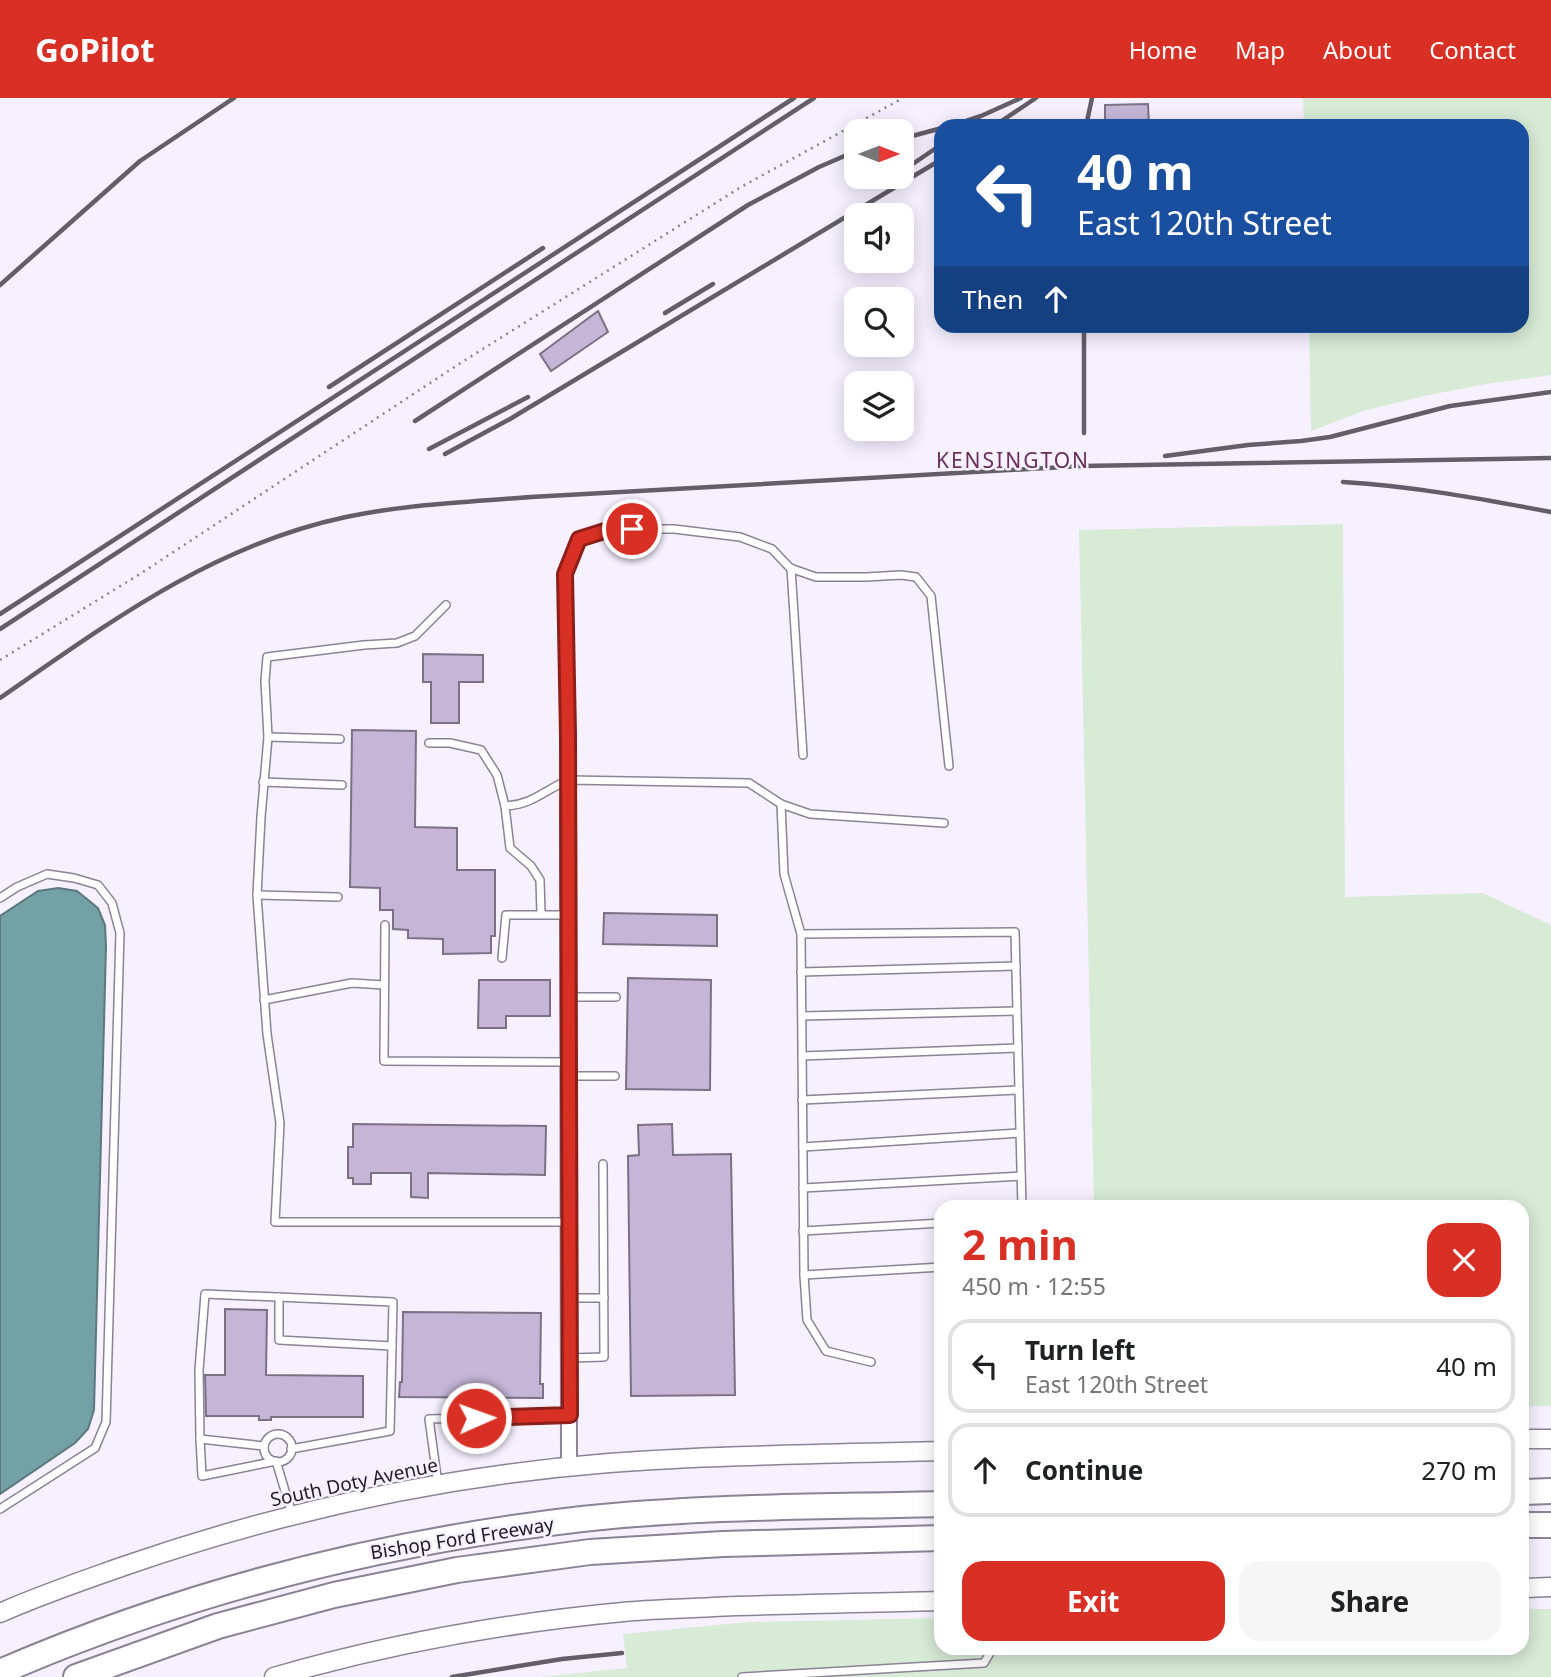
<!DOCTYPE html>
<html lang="en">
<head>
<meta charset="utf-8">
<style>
	:root { --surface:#fff; --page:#f6f6f6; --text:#202124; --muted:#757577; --line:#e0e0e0; --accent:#d93025 }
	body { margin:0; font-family:"Noto Sans",sans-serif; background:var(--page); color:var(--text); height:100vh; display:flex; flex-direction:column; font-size:26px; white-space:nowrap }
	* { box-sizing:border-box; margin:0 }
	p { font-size:23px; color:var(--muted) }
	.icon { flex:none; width:38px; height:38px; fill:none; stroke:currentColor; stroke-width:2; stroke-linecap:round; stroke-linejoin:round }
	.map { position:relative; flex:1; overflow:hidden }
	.sheet { position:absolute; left:934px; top:1102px; width:595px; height:455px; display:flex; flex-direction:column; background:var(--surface); border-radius:21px; box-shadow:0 4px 18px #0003 }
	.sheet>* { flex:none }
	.top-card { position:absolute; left:934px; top:21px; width:595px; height:214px; border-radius:21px; box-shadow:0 4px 18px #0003; background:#1a4fa0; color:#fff; overflow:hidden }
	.needle { width:46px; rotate:90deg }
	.fabs { position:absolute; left:844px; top:21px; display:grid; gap:14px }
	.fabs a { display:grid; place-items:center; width:70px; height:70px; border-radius:14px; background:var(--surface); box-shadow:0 4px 18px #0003; font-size:35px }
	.pin { position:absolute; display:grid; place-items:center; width:60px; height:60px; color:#fff; margin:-30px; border:4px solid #fff; border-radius:50%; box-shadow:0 2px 7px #0007 }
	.me { position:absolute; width:77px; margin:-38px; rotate:88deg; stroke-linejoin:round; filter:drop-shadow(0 0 5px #0008) }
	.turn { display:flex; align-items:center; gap:24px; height:147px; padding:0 28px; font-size:32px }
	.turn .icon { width:91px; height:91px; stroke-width:2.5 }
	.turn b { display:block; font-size:49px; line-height:60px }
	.then { display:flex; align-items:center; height:66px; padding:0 28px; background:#0003; gap:14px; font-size:26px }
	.round { display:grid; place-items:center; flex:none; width:74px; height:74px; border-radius:21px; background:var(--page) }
	.headline { display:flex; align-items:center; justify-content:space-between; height:119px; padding:0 28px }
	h1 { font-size:42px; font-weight:700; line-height:52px; color:var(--accent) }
	.primary-button { display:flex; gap:14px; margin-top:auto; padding:14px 28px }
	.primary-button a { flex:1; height:80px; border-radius:21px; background:var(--accent); color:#fff; font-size:28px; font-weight:700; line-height:80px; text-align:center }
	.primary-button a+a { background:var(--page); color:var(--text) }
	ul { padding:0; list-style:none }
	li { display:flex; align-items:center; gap:21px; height:94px; margin:0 14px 10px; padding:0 14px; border:4px solid var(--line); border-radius:21px }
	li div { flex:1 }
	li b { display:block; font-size:26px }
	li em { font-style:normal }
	header { display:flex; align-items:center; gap:42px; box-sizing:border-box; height:98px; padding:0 35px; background:var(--accent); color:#fff }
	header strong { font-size:33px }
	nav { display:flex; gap:38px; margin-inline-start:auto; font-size:24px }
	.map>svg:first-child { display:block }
	.green { fill:#d7ebd6 }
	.water { fill:#74a1a5; stroke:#5b797e; stroke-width:2 }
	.building { fill:#c5b6d7; stroke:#7b7186; stroke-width:2 }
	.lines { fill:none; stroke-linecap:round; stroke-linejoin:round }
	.service-casing { stroke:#8b8296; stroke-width:10 }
	.minor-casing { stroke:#8b8296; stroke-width:18 }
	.tertiary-casing { stroke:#8b8296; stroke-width:21 }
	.motorway-casing { stroke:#8b8296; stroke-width:28 }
	.path { stroke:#89848f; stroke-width:2.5; stroke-dasharray:2 5; stroke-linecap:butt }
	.service { stroke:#fff; stroke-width:7 }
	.minor { stroke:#fff; stroke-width:14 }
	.tertiary { stroke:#fff; stroke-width:18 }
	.motorway { stroke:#fff; stroke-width:24 }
	.rail { stroke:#635e68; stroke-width:4.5 }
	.route-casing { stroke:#8d1f18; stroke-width:18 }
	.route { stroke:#d93025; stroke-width:12 }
	.labels { text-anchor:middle; stroke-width:5; stroke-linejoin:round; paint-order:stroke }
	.street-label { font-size:19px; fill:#201c24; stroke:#f7f1ff }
	.neighbourhood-label { font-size:21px; letter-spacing:2px; fill:#68305d; stroke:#f7f1ff }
</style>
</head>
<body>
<header>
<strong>GoPilot</strong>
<nav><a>Home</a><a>Map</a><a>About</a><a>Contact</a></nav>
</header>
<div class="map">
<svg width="1551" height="1579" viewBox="0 0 1551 1579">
	<rect width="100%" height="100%" fill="#f7f1ff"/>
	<g class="green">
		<polygon points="1303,0 1551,0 1551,277 1486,286 1424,298 1363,313 1311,333 1309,228 1522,228 1522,28 1304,28"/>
		<polygon points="1343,426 1345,799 1483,795 1551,827 1551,1308 1523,1308 1522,1110 1094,1109 1079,432"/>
		<polygon points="1523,1511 1551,1511 1551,1579 540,1579 627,1570 623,1536 748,1524 941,1520 942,1550 1522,1550"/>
	</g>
	<polygon class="water" points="58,790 77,793 98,810 105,827 106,848 94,1312 88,1331 75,1345 0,1396 0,818 38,793"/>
	<g class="building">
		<polygon points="1148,6 1149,28 1105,28 1105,7"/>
		<polygon points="598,213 608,234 551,273 540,256"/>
		<polygon points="423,556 483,557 483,584 459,584 459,625 431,625 431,584 423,584"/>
		<polygon points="352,632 416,633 415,729 457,730 457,772 495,772 495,838 491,838 491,855 443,856 443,841 408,840 408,832 393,831 393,812 380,812 380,790 350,789"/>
		<polygon points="604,815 717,817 717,848 603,846"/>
		<polygon points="628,880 711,882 710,992 626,991"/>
		<polygon points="479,882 550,882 550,918 506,918 506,930 478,930"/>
		<polygon points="353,1026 546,1028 545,1077 428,1075 428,1100 411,1099 411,1075 371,1075 371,1086 353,1086 353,1080 348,1080 348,1049 353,1049"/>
		<polygon points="672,1026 673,1057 731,1056 735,1297 631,1298 628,1058 639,1057 638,1027"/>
		<polygon points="225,1211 267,1212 266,1277 363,1278 363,1319 271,1319 271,1322 259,1322 259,1318 206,1318 205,1277 225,1277"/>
		<polygon points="403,1214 541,1215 540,1286 543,1286 543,1300 399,1299 400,1284 402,1284"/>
	</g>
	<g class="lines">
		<g class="service-casing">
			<g id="service">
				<polyline points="791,470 803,657"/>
				<polyline points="446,507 415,538 397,545 364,547 267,559 265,583 268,639 261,719 257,797 267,936 280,1025 275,1124 568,1124"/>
				<polyline points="268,639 340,641"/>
				<polyline points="429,645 450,645 481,652 497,677 505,708 510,750 531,768 540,782 541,816"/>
				<polyline points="263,684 342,687"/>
				<polyline points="568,704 565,476 579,441 611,431 674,431 740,439 772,451 790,470 816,479 866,479 901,477 916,479 931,498 949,668"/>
				<polyline points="781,706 784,776 801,836 804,1177 807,1222 826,1253 871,1264"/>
				<path d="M505 708C532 707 545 692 568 682L749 685 781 706 810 716 944 725"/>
				<polyline points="257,797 338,799"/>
				<polyline points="0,800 17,789 47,776 74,780 98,787 112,805 120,835 106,1324 95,1350 0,1411"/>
				<polyline points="385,827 384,963 568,964"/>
				<polyline points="801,836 1015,834 1022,1110"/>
				<polyline points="502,860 506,817 568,817"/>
				<polyline points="801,874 1016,868"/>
				<polyline points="569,899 616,899"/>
				<polyline points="264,902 352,885 384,887"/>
				<polyline points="802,918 1017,913"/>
				<polyline points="802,958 1018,950"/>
				<polyline points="569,978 615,978"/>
				<polyline points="802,1002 1019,992"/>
				<polyline points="803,1049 1020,1035"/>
				<polyline points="803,1090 1021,1078"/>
				<polyline points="803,1133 942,1125"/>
				<polyline points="804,1177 942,1169"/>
				<polyline points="279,1199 279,1242 392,1248"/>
				<polyline points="569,1200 604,1200"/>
				<polyline points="570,1260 604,1259 603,1066"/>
				<circle cx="278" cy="1350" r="14"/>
				<polyline points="200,1341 264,1348"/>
				<polyline points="291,1351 390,1333 393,1204 205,1196 199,1272 200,1341 202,1378 276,1363 292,1416"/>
				<polyline points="438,1386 429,1321 569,1317"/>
				<polyline points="742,1579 984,1565 993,1550"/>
			</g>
		</g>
		<g class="minor-casing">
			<polyline id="minor" points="568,704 569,1369"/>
		</g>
		<g class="tertiary-casing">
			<g id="tertiary">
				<polyline points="1522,1341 1551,1341"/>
				<polyline points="1522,1490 1551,1489"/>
				<path d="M0 1515C40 1497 82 1483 124 1468 280 1414 443 1378 609 1365 719 1357 831 1356 942 1353"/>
				<path d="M274 1579C388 1546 505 1525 623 1514 653 1511 683 1511 713 1509 789 1506 865 1505 942 1503"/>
			</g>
		</g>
		<g class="motorway-casing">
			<g id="motorway">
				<polyline points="1522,1394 1551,1393"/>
				<polyline points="1522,1427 1551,1427"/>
				<path d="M0 1574C185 1494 381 1444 582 1421 701 1408 822 1409 942 1406"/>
				<polyline points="76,1579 218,1528 334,1497 457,1472 590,1454 723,1446 942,1440"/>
			</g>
		</g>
		<polyline class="path" points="0,562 140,476 459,266 741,89 903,0"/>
		<use href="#service" class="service"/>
		<use href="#minor" class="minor"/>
		<use href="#tertiary" class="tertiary"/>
		<use href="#motorway" class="motorway"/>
		<g class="rail">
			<polyline points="951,28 981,18 1021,0"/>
			<polyline points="994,28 1036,0"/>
			<polyline points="1086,28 1092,0"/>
			<polyline points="901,41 942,30"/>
			<polyline points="901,74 942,46"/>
			<polyline points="0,187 140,63 234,0"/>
			<polyline points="665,215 713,186"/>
			<polyline points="1084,228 1084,335"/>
			<polyline points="329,289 543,150"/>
			<polyline points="415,323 748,107 819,69 856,53"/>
			<polyline points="429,351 528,299"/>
			<polyline points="445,356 510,321 942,61"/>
			<polyline points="1165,358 1248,347 1301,343 1330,339 1450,308 1551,294"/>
			<path d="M1343 384C1413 388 1482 401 1551 414"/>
			<polyline points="0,516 794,0"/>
			<polyline points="0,531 814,0"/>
			<path d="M0 600C110 524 213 447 346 419 407 406 470 404 531 399L1082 368 1551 360"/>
			<polyline points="452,1579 562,1561 622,1555"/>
		</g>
	</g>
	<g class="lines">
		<g class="route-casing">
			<polyline id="route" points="476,1320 570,1317 568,637 565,476 579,441 611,431 632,431"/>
		</g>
		<use href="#route" class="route"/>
	</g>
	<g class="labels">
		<g class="street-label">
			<text transform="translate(354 1384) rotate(-12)" y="7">South Doty Avenue</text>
			<text transform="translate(462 1440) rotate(-9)" y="7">Bishop Ford Freeway</text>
		</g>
		<g class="neighbourhood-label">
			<text x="1013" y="370">KENSINGTON</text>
		</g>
	</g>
</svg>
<div class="fabs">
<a><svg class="needle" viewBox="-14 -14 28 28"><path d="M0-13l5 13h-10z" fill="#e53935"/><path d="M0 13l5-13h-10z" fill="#757577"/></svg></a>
<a><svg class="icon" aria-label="sound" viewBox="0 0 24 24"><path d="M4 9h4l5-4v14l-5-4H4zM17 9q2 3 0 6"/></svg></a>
<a><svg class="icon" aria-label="search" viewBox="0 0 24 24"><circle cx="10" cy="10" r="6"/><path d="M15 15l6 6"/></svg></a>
<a><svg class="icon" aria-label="layers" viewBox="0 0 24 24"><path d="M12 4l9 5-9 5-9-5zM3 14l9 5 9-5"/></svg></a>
</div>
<div class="pin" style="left:632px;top:431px;background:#d93025"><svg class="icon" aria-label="arrive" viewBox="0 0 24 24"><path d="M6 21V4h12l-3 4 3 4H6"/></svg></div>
<svg class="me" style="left:476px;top:1320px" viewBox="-20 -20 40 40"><circle r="17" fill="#d93025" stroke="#fff" stroke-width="3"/><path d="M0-11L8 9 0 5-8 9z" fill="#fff"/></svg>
<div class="top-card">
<div class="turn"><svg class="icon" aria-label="left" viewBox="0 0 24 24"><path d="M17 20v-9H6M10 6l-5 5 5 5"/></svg><div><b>40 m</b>East 120th Street</div></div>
<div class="then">Then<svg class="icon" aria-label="ahead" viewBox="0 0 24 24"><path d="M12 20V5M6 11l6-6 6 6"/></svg></div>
</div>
<section class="sheet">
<div class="headline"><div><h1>2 min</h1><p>450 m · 12:55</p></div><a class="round" style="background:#d93025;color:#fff"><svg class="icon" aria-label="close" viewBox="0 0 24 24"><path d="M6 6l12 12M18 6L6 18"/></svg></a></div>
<ul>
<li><svg class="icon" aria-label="left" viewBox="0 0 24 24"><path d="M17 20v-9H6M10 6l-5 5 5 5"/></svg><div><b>Turn left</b><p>East 120th Street</p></div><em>40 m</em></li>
<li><svg class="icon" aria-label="ahead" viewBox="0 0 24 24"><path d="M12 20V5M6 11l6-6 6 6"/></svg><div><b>Continue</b></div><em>270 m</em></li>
</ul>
<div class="primary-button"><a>Exit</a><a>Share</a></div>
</section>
</div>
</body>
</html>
